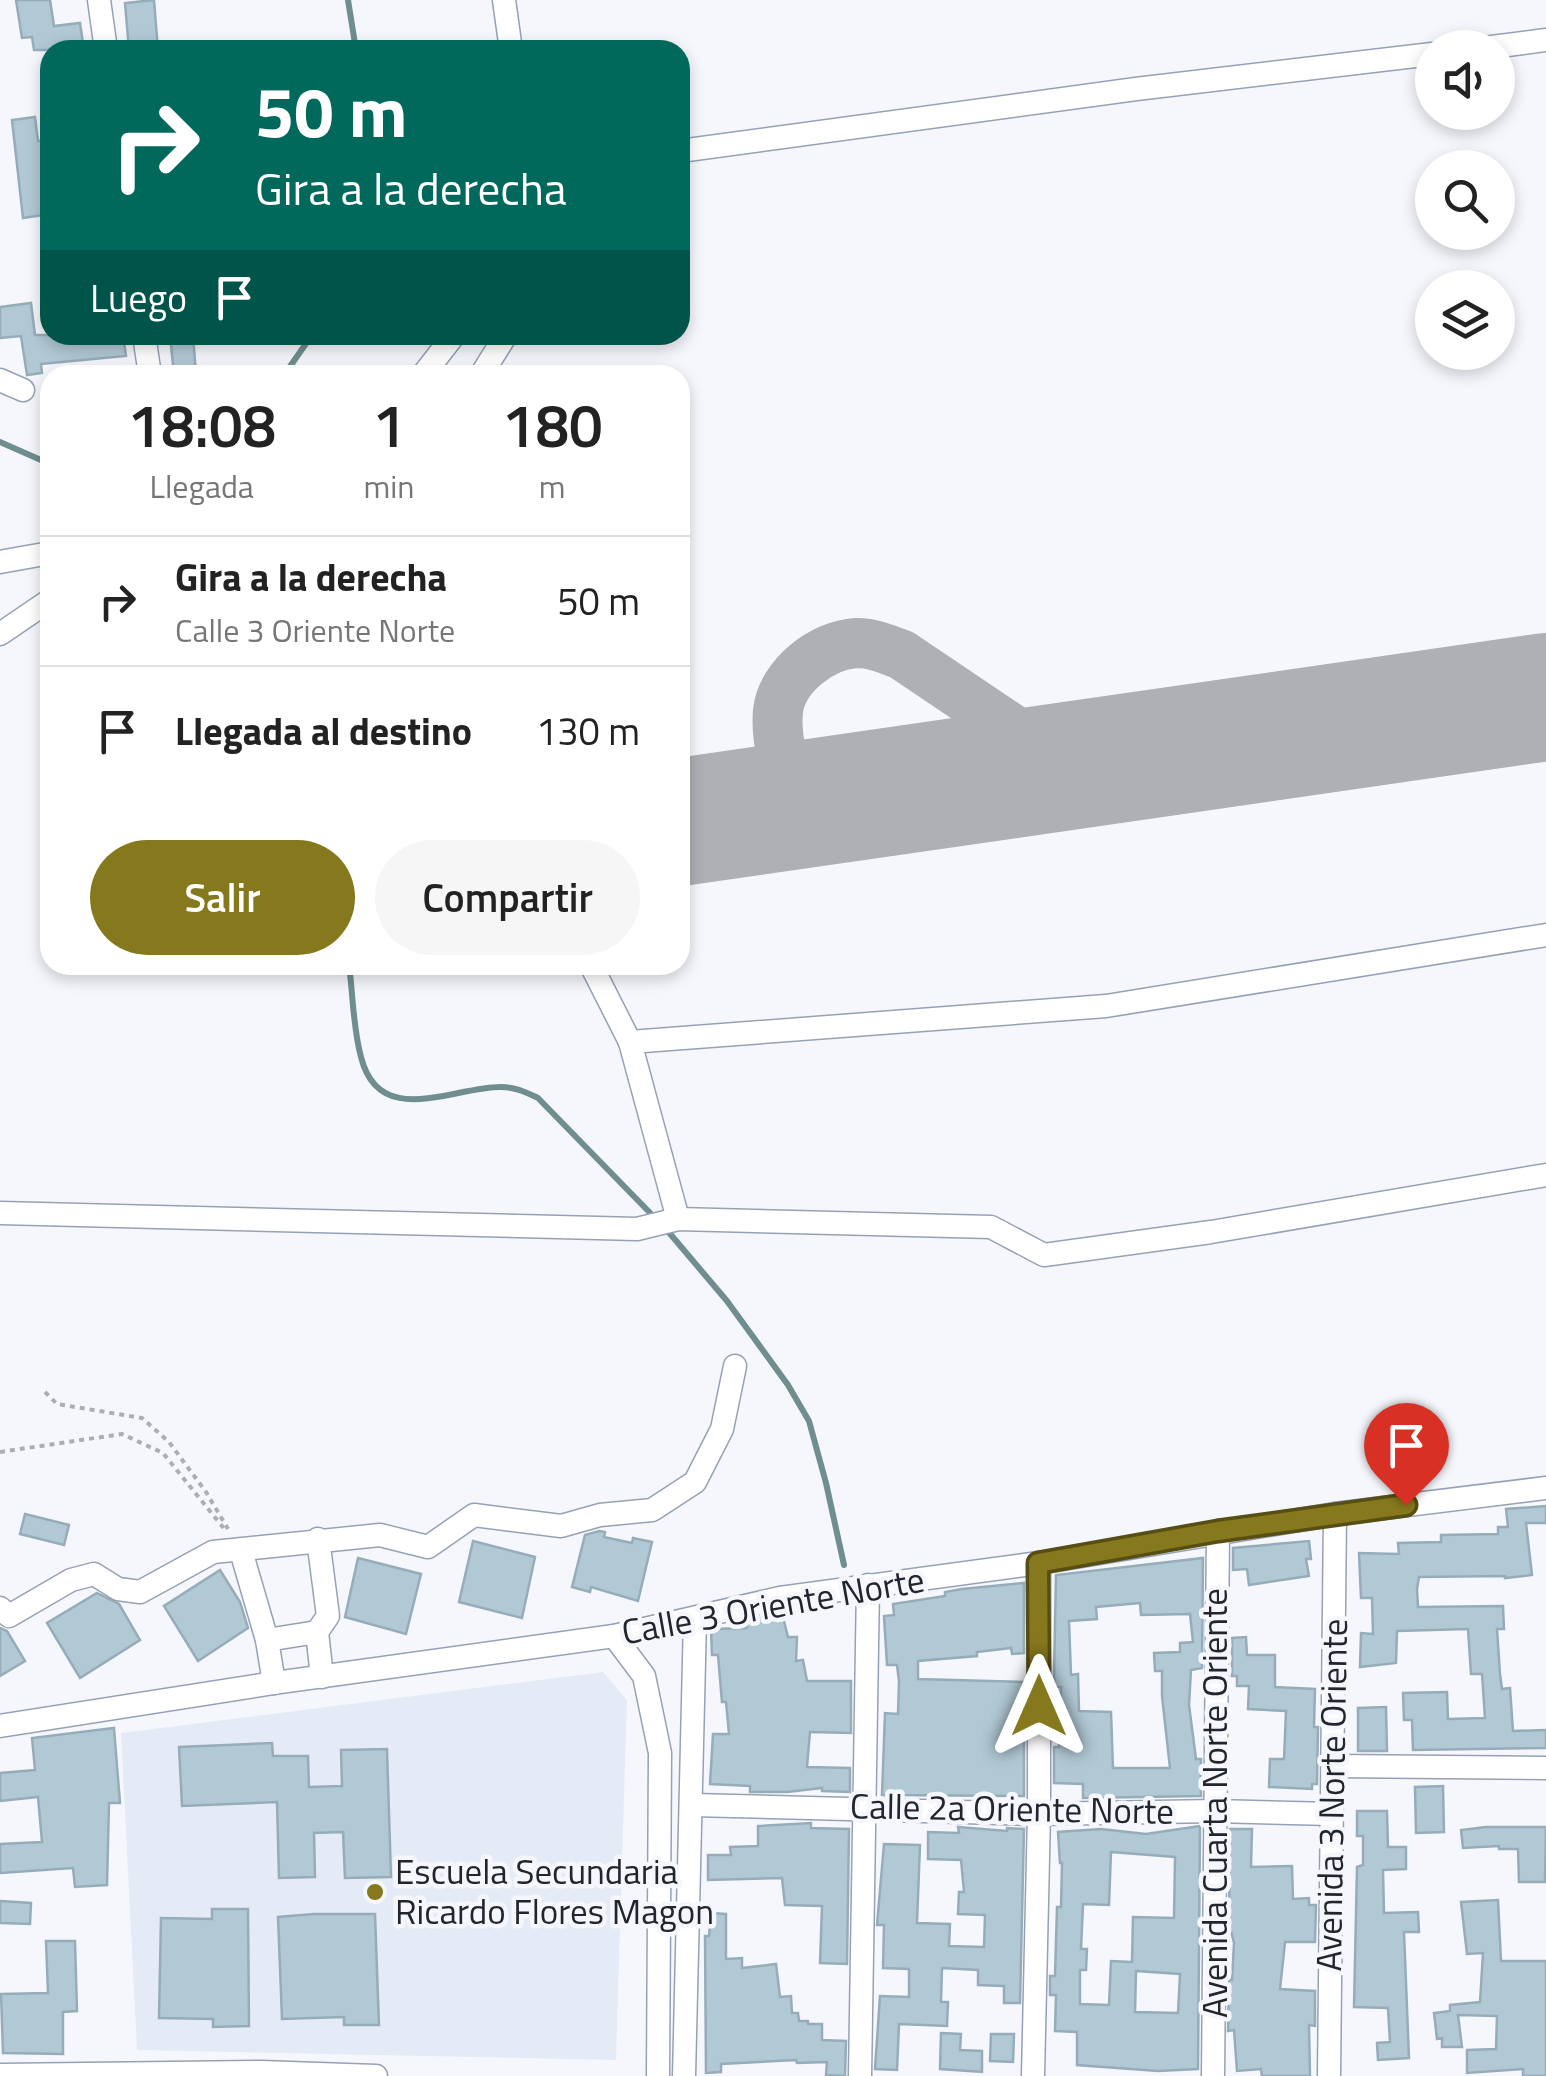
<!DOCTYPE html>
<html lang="es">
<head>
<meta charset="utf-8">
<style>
	:root { --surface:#fff; --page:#f6f6f6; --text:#222; --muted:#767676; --line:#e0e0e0; --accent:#86781d }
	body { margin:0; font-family:"Titillium Web",sans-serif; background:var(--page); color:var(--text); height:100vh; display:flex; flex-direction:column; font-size:38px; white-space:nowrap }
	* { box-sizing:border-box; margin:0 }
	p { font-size:32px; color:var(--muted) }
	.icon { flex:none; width:55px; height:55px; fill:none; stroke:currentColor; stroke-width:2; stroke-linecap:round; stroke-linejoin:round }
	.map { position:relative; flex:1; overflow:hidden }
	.drawer { position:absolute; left:40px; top:365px; width:650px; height:610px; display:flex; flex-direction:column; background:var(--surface); border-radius:30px; box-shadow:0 5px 15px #0003 }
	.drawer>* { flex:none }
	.guide { position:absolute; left:40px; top:40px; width:650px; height:305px; border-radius:30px; box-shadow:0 5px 15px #0003; background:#00695c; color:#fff; overflow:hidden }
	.fabs { position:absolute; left:1415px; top:30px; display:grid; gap:20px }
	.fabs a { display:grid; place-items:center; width:100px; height:100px; border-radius:50%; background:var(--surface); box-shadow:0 5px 15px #0003; font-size:50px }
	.pin { position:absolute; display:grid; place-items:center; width:85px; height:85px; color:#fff; margin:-102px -42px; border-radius:50% 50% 50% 0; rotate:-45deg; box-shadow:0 0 10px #0007 }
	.pin .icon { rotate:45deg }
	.me { position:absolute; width:110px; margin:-55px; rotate:0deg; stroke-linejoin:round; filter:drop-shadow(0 0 8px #0008) }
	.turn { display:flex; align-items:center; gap:35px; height:210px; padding:0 50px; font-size:45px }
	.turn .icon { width:130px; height:130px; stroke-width:2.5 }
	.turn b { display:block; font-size:70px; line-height:85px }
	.then { display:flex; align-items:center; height:95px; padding:0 50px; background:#0003; gap:20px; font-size:38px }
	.eta { display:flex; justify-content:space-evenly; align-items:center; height:170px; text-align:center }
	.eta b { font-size:60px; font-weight:600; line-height:70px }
	.button { display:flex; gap:20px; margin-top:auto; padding:20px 50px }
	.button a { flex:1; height:115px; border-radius:60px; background:var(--accent); color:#fff; font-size:40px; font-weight:600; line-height:115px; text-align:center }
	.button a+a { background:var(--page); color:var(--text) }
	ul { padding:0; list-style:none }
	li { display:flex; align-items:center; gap:30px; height:130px; padding:0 50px; border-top:2px solid var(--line) }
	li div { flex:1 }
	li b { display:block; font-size:38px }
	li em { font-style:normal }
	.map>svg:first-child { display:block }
	.built { fill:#e5ebf6 }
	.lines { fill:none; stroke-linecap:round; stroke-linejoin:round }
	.stream { stroke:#708d8f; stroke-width:6 }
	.taxiway { stroke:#aeb0b6; stroke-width:50 }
	.runway { stroke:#aeb0b6; stroke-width:128 }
	.building { fill:#b1c9d5; stroke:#96adb9; stroke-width:2.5; fill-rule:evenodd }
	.minor-casing { stroke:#97a1b5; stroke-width:25 }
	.path { stroke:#acaeb4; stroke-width:4; stroke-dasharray:5 5; stroke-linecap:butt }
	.minor { stroke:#fff; stroke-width:22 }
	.route-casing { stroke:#574e13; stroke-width:25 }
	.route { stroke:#86781d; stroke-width:18 }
	.poi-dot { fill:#86781d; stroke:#f5f7fc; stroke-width:4 }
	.labels { text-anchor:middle; stroke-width:9; stroke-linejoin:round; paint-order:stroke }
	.street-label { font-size:35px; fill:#21252c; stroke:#f5f7fc }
	.poi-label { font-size:35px; fill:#21252c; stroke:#f5f7fc; text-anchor:start }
</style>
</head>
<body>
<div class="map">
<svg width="1546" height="2076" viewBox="0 0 1546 2076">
	<rect width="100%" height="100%" fill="#f5f7fc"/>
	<polygon class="built" points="603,1672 627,1700 616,2060 137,2050 121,1733"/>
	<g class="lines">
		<g class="stream">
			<polyline points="348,0 356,50"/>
			<polyline points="284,375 312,335"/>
			<polyline points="0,442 50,464"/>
			<path d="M349 965C353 995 353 1028 361 1057 379 1129 452 1087 501 1087 515 1087 525 1092 538 1098L657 1220"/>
			<polyline points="666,1229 727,1301 788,1385 809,1421 826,1483 844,1565"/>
		</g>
		<path class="taxiway" d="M794 805C787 776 775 742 778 711 782 676 822 645 856 643 873 643 887 649 902 655L1067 766"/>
		<polyline class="runway" points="680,822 1546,697"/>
	</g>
	<g class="building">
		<polygon points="16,0 50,0 54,26 80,23 84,50 34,50 32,37 22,38"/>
		<polygon points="154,0 158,50 129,50 125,3"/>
		<polygon points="35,117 38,141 50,139 50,214 23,218 12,120"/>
		<polygon points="31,303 35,335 123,335 126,356 41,364 42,373 27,375 21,336 0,338 0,307"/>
		<polygon points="170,335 193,335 196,375 174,375"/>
		<polygon points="1546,1506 1546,1523 1526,1523 1532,1575 1505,1578 1505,1576 1419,1577 1417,1589 1418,1607 1503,1606 1504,1629 1497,1629 1500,1674 1502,1689 1510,1688 1513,1731 1546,1730 1546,1748 1413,1750 1412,1720 1404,1720 1403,1693 1447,1692 1448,1719 1485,1718 1482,1674 1471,1674 1468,1629 1397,1631 1396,1663 1360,1667 1361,1633 1373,1634 1372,1598 1361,1598 1359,1553 1399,1554 1398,1543 1441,1542 1441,1535 1498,1534 1498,1527 1508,1527 1506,1509"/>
		<polygon points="25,1514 69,1525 64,1545 20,1534"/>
		<polygon points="599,1531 605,1532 604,1537 632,1543 633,1538 652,1542 638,1601 591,1587 590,1592 572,1587 585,1535"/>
		<polygon points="473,1541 535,1557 522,1618 459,1602"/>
		<polygon points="1309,1541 1311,1559 1306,1559 1309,1576 1249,1585 1247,1569 1233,1570 1233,1548"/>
		<polygon points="358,1558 421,1574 406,1634 345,1617"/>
		<path d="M1203 1558 1202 1668 1191 1670 1189 1705 1196 1759H1201V1796L1083 1798V1784L1054 1783V1747H1059L1061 1687H1055L1054 1676 1056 1575ZM1140 1603 1141 1615 1190 1614 1193 1642 1180 1643V1652L1154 1653 1155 1671H1162V1696L1170 1768H1113L1111 1712 1079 1711 1078 1674 1071 1675 1069 1621 1097 1619 1096 1607Z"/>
		<polygon points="220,1570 240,1602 248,1628 198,1661 164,1606"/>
		<polygon points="1024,1583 1024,1653 1012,1654 1011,1648 977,1652 977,1656 918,1661 918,1679 1024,1682 1024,1796 882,1795 885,1713 898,1714 899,1681 897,1665 887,1665 884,1616 894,1615 893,1604 945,1596 945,1592 962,1589"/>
		<polygon points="97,1593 119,1604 140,1640 80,1678 47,1623"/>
		<polygon points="782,1613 788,1637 797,1637 796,1661 803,1660 807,1681 851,1681 851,1733 810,1732 807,1767 850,1768 850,1792 822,1791 822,1788 787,1792 750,1792 750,1786 710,1784 713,1734 729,1734 726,1702 722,1702 718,1655 712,1655 711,1629 747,1628 746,1621"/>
		<polygon points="0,1628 7,1631 25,1661 0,1676"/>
		<polygon points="1246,1637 1247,1655 1275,1655 1275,1687 1315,1689 1314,1727 1318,1727 1317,1784 1312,1784 1312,1789 1269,1787 1270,1759 1284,1759 1286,1711 1248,1709 1249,1686 1237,1686 1237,1676 1232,1676 1232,1638"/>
		<polygon points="1386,1707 1387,1751 1358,1751 1358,1708"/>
		<polygon points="114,1728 120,1803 109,1803 107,1885 75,1887 73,1868 0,1873 0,1844 42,1842 38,1797 0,1801 0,1773 35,1770 32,1738"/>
		<polygon points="272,1743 273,1756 308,1756 309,1787 342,1786 341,1750 387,1749 391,1877 345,1878 343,1832 314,1833 315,1877 279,1878 277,1802 182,1806 179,1747"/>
		<polygon points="1443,1786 1444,1832 1416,1833 1415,1787"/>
		<polygon points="1357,1811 1387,1811 1388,1847 1406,1847 1406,1869 1383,1870 1384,1913 1418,1912 1419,1932 1404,1932 1409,2058 1378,2060 1377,2043 1390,2042 1388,2008 1354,2007 1357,1867 1363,1865 1363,1836 1357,1836"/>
		<polygon points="811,1823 811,1828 849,1829 847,1964 820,1963 822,1906 785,1905 782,1878 708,1880 708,1855 731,1855 730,1847 758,1846 758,1826"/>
		<path d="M1200 1826 1198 2069 1158 2071 1077 2065V2032L1055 2031 1056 1995H1050V1976H1055L1057 1907H1061L1062 1863H1060L1058 1832 1101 1829 1146 1834ZM1111 1852 1175 1857 1174 1918 1133 1917 1132 1962 1111 1961 1109 2005 1080 2004V1970H1086L1087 1949H1081L1083 1904 1109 1905ZM1136 1971 1180 1974 1178 2013 1135 2012Z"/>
		<polygon points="958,1827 1007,1831 1007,1828 1024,1829 1020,2003 1004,2003 1004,1986 978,1985 978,1970 942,1968 941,2002 948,2002 947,2026 899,2024 897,2070 875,2069 880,1996 909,1997 909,1969 883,1968 884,1925 877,1925 884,1844 920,1845 917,1923 950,1924 949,1946 984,1947 985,1915 958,1914 959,1892 964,1892 961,1860 928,1859 928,1832 959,1833"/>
		<polygon points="1486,1827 1546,1827 1545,1882 1519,1882 1518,1849 1499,1849 1499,1846 1463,1848 1461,1830"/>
		<polygon points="1230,1829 1252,1829 1251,1867 1292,1866 1293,1899 1309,1898 1309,1905 1316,1905 1315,1942 1285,1942 1280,1989 1315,1991 1315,2026 1309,2025 1310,2076 1262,2076 1261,2069 1237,2071 1234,2030 1228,2031 1229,1980 1232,1980 1234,1943 1229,1923"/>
		<polygon points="1498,1900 1501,1961 1546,1961 1546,2076 1523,2076 1523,2069 1467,2073 1467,2050 1496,2049 1497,2016 1458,2015 1462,2047 1442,2047 1442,2038 1437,2039 1434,2013 1450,2011 1450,2005 1480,2002 1483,1953 1467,1954 1461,1902"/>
		<polygon points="0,1901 31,1903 30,1924 0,1923"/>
		<polygon points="212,1909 248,1909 249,2026 213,2027 213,2019 159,2018 161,1918 212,1919"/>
		<polygon points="711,1913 726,1914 726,1959 742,1958 742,1968 776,1964 780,1997 791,1996 792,2013 798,2013 799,2021 808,2021 808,2024 822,2024 822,2040 846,2041 845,2076 826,2075 827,2062 797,2063 796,2060 721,2064 721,2072 706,2073 705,1936 709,1936"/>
		<polygon points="314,1914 375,1914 379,2025 344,2025 344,2017 282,2019 278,1917"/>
		<polygon points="46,1941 75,1941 77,2011 63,2012 63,2054 3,2053 1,1994 48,1993"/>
		<polygon points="941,2033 961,2034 960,2050 982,2051 982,2072 940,2069"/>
		<polygon points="991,2034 1014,2034 1013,2062 990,2061"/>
	</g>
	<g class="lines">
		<g class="minor-casing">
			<g id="minor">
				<polyline points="99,0 106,50"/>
				<polyline points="504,0 511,50"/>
				<polyline points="1484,48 1546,40"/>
				<polyline points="680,151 1136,89 1432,54"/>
				<polyline points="144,335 150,375"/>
				<polyline points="423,375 454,335"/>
				<polyline points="481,375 506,335"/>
				<polyline points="0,380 23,390"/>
				<polyline points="0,562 50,553"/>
				<polyline points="0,634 50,600"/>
				<polyline points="591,965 630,1042 678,1219"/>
				<polyline points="630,1042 1106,1006 1546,935"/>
				<polyline points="0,1213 637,1229 678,1219 991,1227 1044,1255 1211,1232 1546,1175"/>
				<polyline points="318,1539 328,1616 317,1632 322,1677"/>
				<polyline points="241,1551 267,1640 274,1683"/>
				<polyline points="0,1608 9,1616 71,1580 94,1574 118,1589 140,1592 213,1552 380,1535 428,1547 474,1515 561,1526 600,1515 652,1510 695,1482 722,1429 735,1366"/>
				<polyline points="614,1636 644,1676 660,1753 658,2076"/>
				<polyline points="267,1640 317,1632"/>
				<polyline points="0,1726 274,1683 614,1636 780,1598 1039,1563 1335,1514 1546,1488"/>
				<polyline points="1333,1766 1546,1768"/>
				<polyline points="692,1805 1039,1814 1215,1811 1332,1814"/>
				<polyline points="0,2075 261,2072 376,2076"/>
				<polyline points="684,2076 695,1619"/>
				<polyline points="860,2076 868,1585"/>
				<polyline points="1033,2076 1039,1814 1039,1563"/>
				<polyline points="1213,2076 1218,1531"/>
				<polyline points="1329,2076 1335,1514"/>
			</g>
		</g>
		<g class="path">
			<polyline points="45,1392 57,1404 142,1418 169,1442 206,1492 228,1529"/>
			<polyline points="0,1452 122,1434 163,1453 226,1531"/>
		</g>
		<use href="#minor" class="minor"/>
	</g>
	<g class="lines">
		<g class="route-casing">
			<polyline id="route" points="1039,1706 1038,1563 1218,1531 1406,1505"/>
		</g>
		<use href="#route" class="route"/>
	</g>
	<circle class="poi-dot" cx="375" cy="1892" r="10"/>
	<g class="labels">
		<g class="street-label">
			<text transform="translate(773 1606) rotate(-10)" y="12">Calle 3 Oriente Norte</text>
			<text transform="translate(1332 1795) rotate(-89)" y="12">Avenida 3 Norte Oriente</text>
			<text transform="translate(1215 1803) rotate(-90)" y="12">Avenida Cuarta Norte Oriente</text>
			<text transform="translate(1012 1809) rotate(1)" y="12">Calle 2a Oriente Norte</text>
		</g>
		<g class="poi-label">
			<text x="395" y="1884">Escuela Secundaria<tspan x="395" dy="40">Ricardo Flores Magon</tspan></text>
		</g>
	</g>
</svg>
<div class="fabs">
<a><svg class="icon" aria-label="sound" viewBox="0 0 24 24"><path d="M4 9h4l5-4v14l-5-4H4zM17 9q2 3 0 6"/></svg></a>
<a><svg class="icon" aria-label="search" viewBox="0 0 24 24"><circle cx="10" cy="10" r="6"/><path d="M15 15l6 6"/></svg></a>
<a><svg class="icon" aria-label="layers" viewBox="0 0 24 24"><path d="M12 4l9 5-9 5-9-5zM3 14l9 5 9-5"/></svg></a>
</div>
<div class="pin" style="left:1406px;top:1505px;background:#d93025"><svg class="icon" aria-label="arrive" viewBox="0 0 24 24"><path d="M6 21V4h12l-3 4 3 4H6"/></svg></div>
<svg class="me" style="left:1039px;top:1706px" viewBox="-20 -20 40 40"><path d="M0-17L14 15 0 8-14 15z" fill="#86781d" stroke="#fff" stroke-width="4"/></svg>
<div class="guide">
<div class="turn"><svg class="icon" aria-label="right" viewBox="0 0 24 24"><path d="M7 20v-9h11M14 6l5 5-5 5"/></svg><div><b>50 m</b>Gira a la derecha</div></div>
<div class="then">Luego<svg class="icon" aria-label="arrive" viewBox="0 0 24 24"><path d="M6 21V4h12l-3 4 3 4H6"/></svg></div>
</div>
<section class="drawer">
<div class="eta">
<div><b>18:08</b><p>Llegada</p></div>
<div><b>1</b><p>min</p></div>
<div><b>180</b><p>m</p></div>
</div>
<ul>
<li><svg class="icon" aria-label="right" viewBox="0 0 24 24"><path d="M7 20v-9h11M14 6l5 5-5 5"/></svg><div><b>Gira a la derecha</b><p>Calle 3 Oriente Norte</p></div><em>50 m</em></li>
<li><svg class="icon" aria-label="arrive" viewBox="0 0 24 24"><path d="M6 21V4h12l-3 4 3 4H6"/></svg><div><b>Llegada al destino</b></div><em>130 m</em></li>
</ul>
<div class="button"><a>Salir</a><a>Compartir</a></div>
</section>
</div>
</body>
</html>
